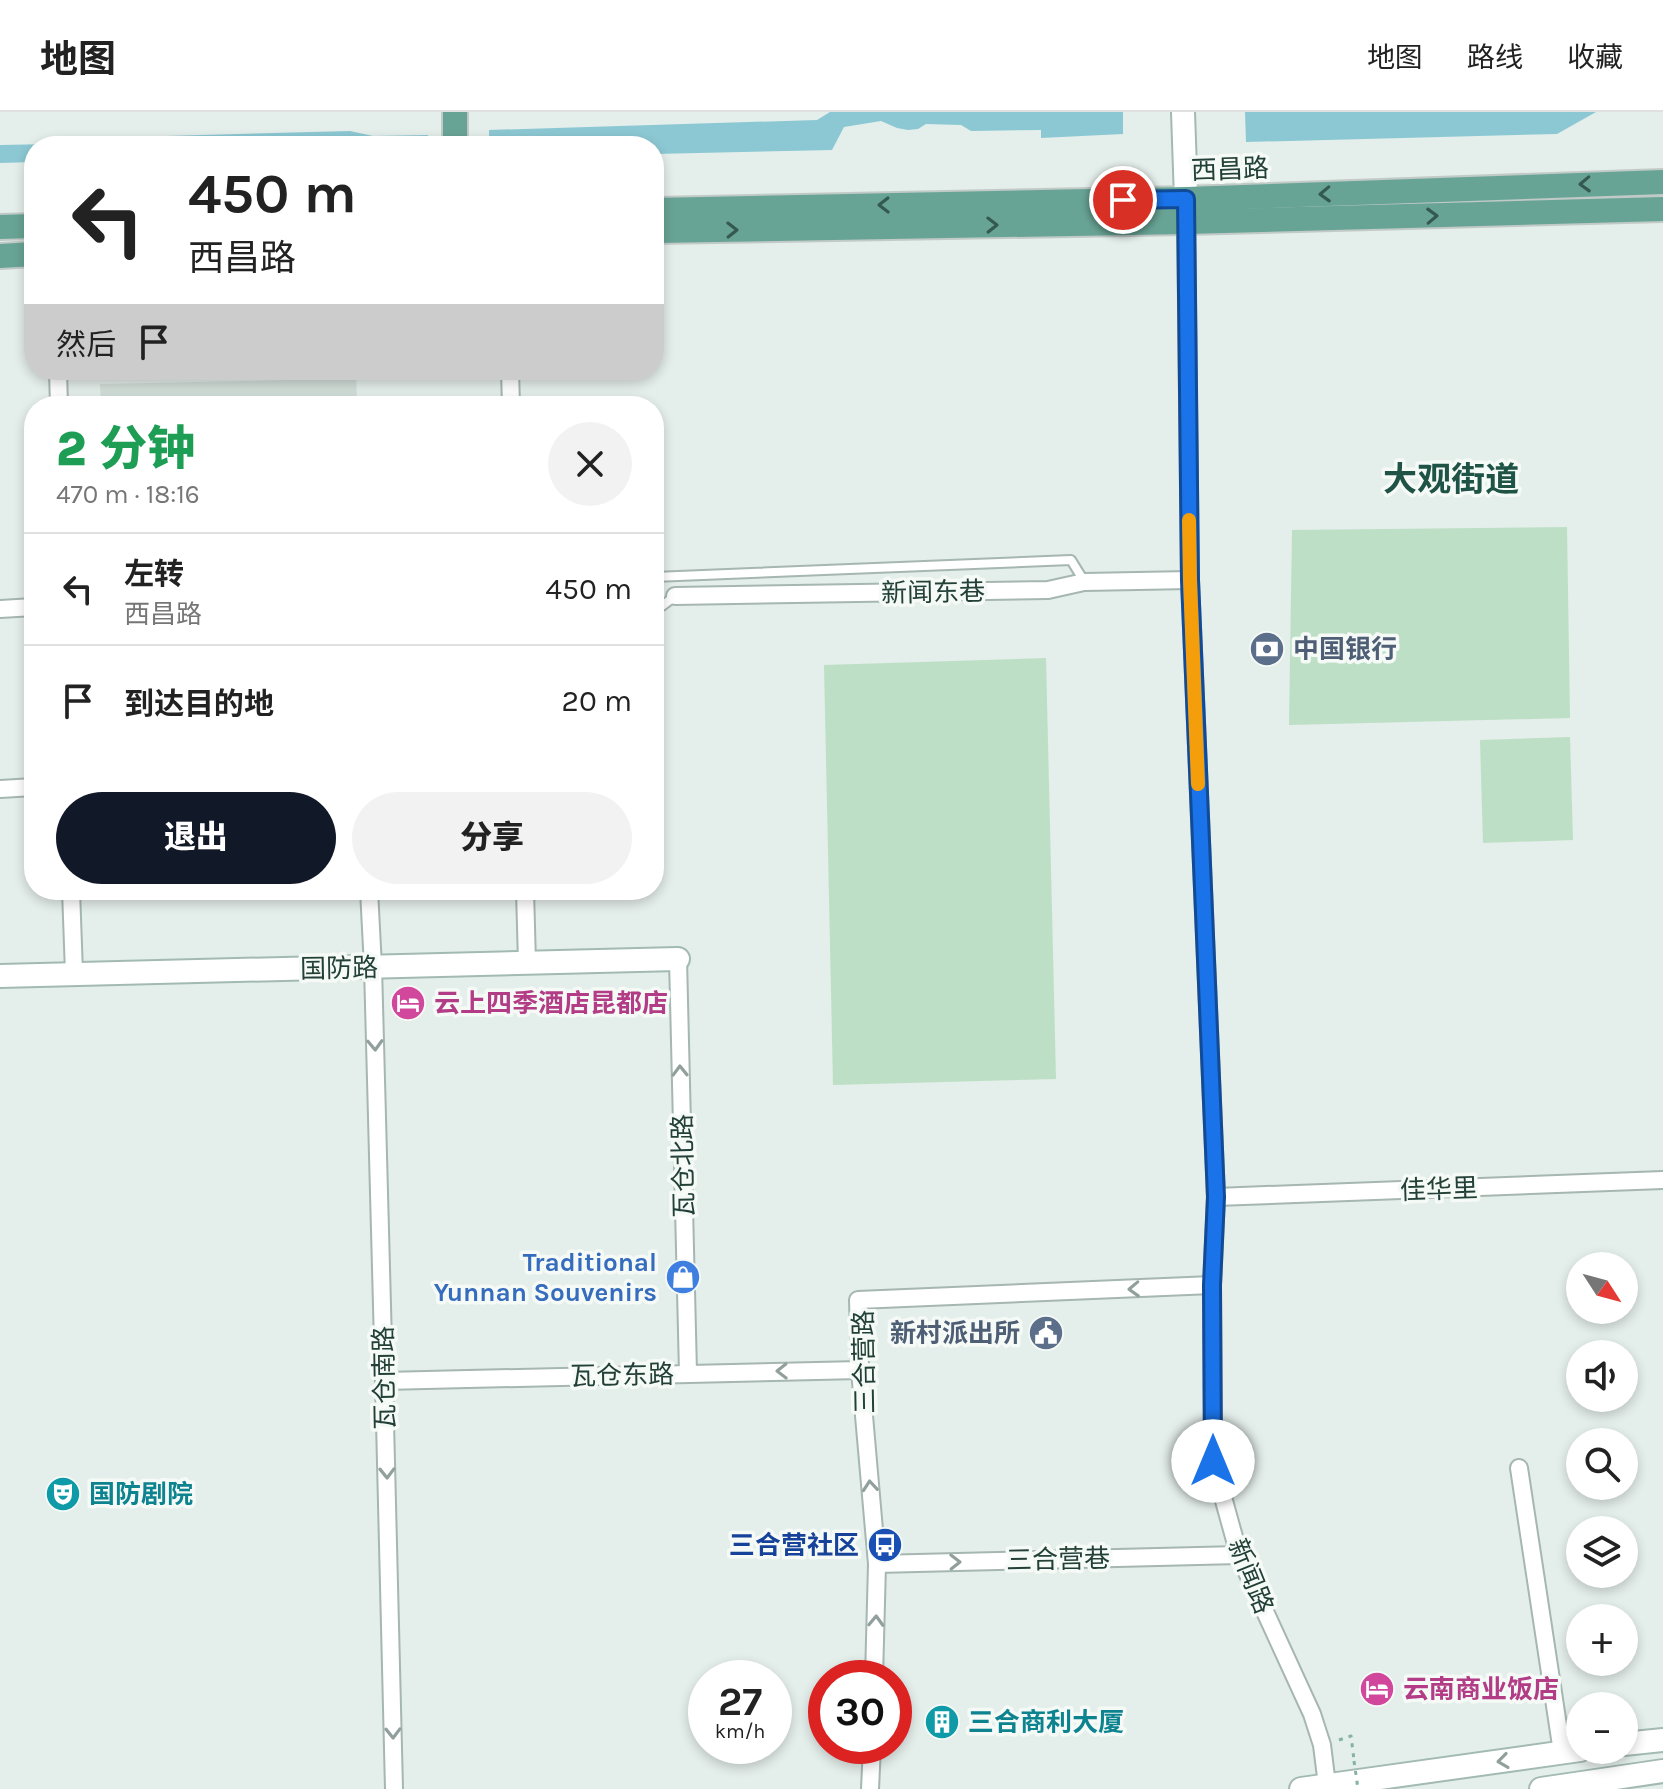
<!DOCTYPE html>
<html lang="zh">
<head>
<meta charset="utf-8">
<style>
	:root { --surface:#fff; --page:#f2f2f2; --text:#222; --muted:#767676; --line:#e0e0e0; --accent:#111827 }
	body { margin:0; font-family:Karla,"Noto Sans SC",sans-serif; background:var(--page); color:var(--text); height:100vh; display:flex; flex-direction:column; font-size:30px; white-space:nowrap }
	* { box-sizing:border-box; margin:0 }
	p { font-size:26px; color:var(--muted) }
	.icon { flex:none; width:44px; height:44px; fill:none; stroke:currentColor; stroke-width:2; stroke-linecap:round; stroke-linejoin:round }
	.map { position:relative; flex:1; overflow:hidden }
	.side { position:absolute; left:24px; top:284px; width:640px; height:504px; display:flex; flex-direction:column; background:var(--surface); border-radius:32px; box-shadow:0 4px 12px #0003 }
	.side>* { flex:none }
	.banner { position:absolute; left:24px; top:24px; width:640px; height:244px; border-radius:32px; box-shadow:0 4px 12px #0003; background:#fff; color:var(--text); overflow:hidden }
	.needle { width:52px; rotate:126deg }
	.controls { position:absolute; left:1566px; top:1140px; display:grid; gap:16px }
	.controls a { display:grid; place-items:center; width:72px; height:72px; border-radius:50%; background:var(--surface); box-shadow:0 4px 12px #0003; font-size:40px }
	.speed { position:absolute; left:688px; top:1548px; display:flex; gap:16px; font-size:40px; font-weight:700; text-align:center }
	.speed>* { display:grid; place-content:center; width:104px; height:104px; border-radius:50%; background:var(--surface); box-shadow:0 4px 12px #0003; line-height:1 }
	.speed small { font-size:20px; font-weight:400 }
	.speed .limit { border:12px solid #d22; background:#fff; color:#111 }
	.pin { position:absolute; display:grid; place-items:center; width:68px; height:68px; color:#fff; margin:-34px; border:4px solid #fff; border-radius:50%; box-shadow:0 2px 8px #0007 }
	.me { position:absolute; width:88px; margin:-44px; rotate:0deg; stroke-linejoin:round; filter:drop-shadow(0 0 6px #0008) }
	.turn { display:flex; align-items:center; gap:28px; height:168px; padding:0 32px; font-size:36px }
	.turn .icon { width:104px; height:104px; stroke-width:2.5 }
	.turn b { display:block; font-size:56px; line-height:68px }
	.then { display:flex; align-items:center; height:76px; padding:0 32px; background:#0003; gap:16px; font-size:30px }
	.round { display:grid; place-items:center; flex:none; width:84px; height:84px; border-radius:42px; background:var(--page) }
	.head { display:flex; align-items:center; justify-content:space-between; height:136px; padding:0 32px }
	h1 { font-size:48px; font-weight:800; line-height:60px; color:#1e9e55 }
	.button { display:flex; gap:16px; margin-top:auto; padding:16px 32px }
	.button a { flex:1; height:92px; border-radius:48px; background:var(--accent); color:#fff; font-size:32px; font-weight:800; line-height:92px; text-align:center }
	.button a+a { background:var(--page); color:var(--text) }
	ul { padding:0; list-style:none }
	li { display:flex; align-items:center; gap:24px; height:112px; padding:0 32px; border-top:2px solid var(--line) }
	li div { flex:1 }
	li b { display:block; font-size:30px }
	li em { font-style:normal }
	header { display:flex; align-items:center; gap:48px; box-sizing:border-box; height:112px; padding:0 40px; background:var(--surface); border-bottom:2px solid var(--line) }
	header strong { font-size:38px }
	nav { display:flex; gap:44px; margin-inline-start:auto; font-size:28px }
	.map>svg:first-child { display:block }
	.built { fill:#d2ded9 }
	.green { fill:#bddfc6 }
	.water { fill:#8cc8d3 }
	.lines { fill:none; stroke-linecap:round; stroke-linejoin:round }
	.lane-casing { stroke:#a6b6b1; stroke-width:12 }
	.street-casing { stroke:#a6b6b1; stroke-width:20 }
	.secondary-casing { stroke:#a2bab2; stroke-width:26 }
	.primary-casing { stroke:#c1cac7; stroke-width:28 }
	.path { stroke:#84b2a4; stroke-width:3; stroke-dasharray:4 6; stroke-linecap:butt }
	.lane { stroke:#fff; stroke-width:8 }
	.street { stroke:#fff; stroke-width:16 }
	.secondary { stroke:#fff; stroke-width:22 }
	.primary { stroke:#68a495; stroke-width:24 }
	.path-bridge { stroke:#84b2a4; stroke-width:3; stroke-dasharray:4 6; stroke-linecap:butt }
	.oneway { stroke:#34594f }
	.oneway2 { stroke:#91a09c }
	.route-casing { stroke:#114b97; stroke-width:20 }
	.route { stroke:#1a73e8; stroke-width:14 }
	.slow { stroke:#f59e0b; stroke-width:14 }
	.labels { text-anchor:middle; stroke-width:7; stroke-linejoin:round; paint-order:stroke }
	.street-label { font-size:26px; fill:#234038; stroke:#f5faf7 }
	.service-label { font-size:26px; font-weight:bold; fill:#4e5e75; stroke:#f5faf7; text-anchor:start }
	.hotel-label { font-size:26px; font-weight:bold; fill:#b23c85; stroke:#f5faf7; text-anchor:start }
	.shop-label { font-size:26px; font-weight:bold; fill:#366cbe; stroke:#f5faf7; text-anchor:end }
	.culture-label { font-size:26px; font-weight:bold; fill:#0d838f; stroke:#f5faf7; text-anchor:start }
	.transit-label { font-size:26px; font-weight:bold; fill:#164399; stroke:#f5faf7; text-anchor:end }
	.district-label { font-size:34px; font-weight:bold; fill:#1e5346; stroke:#f5faf7 }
</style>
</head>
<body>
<header>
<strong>地图</strong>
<nav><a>地图</a><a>路线</a><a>收藏</a></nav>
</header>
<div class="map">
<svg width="1663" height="1677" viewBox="0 0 1663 1677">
	<rect width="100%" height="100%" fill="#e4eeea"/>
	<polygon class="built" points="290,258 356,258 357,294 101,294 100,272 289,268"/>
	<g class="green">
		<polygon points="1567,415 1570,606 1289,613 1292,418"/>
		<polygon points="1046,546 1056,967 833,973 824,553"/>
		<polygon points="1570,625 1573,728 1483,731 1480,628"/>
	</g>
	<g class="water">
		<polygon points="830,0 1123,0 1123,22 1041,26 1041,18 971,19 961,13 926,12 918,17 908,18 897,16 881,9 844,15 832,38 654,42 654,34 489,34 489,18 817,8"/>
		<polygon points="1245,0 1596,0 1557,22 1246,30"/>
		<polygon points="350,19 373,24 428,23 429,34 34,34 34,50 0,51 0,33 54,32 93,26"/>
	</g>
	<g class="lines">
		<g class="lane-casing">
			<g id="lane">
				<polyline points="654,465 1071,448 1084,469"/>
				<polyline points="654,495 662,494 675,484"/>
			</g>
		</g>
		<g class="street-casing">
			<g id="street">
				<polyline points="1186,101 1190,468 1216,1085 1212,1173 1213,1349 1239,1443 1312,1602 1322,1633 1327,1673"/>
				<polyline points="58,258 59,294"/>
				<polyline points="510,258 511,294"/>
				<polyline points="675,484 1048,478 1084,470 1190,468"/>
				<polyline points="0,497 34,495"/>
				<polyline points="0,677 34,675"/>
				<polyline points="71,778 74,861"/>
				<polyline points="369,778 373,855 384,1269 394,1677"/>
				<polyline points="525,778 527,851"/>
				<polyline points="678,847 688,1261"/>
				<polyline points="1216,1085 1663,1068"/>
				<polyline points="384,1269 860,1258"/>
				<polyline points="1519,1356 1562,1640"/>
				<polyline points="877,1452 1239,1443"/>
				<polyline points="874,1566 877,1452 860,1258 858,1188 1212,1173"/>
				<polyline points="870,1677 872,1634"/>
			</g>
		</g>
		<g class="secondary-casing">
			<g id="secondary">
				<polyline points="1183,0 1186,87"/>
				<polyline points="0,864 678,847"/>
				<polyline points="1624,1632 1663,1628"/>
				<polyline points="1301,1677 1580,1638"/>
				<polyline points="1541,1677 1663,1659"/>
			</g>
		</g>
		<g class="primary-casing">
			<g id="primary">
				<polyline points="455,0 455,34"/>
				<polyline points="654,98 1186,87 1663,70"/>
				<polyline points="0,115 34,114"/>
				<polyline points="654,119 1186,110 1663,97"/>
				<polyline points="0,144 34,142"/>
			</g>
		</g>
		<polyline class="path" points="1339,1628 1351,1624 1354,1648"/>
		<use href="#lane" class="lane"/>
		<use href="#street" class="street"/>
		<use href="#secondary" class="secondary"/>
		<use href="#primary" class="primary"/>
		<polyline class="path-bridge" points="1354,1649 1358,1677"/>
	</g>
	<defs><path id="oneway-chevron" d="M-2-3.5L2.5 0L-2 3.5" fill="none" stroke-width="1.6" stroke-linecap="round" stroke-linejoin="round" transform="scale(2)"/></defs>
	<g class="oneway">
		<use href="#oneway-chevron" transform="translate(1585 72) rotate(178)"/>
		<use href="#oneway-chevron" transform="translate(1325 82) rotate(178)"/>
		<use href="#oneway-chevron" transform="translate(884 93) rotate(179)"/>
		<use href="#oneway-chevron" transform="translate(1432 104) rotate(-2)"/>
		<use href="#oneway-chevron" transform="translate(992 113) rotate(-1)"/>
		<use href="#oneway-chevron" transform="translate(732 118) rotate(-1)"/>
	</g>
	<g class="oneway2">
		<use href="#oneway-chevron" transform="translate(375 933) rotate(88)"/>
		<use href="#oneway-chevron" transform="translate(680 959) rotate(-91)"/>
		<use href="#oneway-chevron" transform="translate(1134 1177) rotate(178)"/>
		<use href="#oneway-chevron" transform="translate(782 1259) rotate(179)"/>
		<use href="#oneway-chevron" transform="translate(387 1361) rotate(89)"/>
		<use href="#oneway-chevron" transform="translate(870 1374) rotate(-95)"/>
		<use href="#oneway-chevron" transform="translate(955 1450) rotate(-1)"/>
		<use href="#oneway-chevron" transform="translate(876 1509) rotate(-88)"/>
		<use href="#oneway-chevron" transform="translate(393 1621) rotate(89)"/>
		<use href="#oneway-chevron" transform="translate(1503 1649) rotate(172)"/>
	</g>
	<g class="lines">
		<g class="route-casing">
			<polyline id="route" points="1123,88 1186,87 1190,468 1216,1085 1212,1173 1213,1349"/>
		</g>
		<use href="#route" class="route"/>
		<polyline class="slow" points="1189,408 1190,468 1198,672"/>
	</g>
	<defs>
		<g id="bank-disc" transform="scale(1.8)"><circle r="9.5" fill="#5c6f8a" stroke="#f5faf7"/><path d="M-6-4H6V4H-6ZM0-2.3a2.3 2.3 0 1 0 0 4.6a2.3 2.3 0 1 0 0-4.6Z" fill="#fff"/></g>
		<g id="hotel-disc" transform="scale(1.8)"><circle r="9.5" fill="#d1479c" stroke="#f5faf7"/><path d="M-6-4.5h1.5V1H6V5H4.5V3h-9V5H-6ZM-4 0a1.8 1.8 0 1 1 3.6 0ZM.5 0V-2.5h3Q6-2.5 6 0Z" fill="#fff"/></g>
		<g id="shop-disc" transform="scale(1.8)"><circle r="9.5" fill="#3f7fe0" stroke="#f5faf7"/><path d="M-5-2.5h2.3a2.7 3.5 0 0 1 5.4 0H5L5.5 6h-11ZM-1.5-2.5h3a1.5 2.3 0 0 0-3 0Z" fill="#fff"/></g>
		<g id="civic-disc" transform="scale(1.8)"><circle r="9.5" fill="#5c6f8a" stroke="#f5faf7"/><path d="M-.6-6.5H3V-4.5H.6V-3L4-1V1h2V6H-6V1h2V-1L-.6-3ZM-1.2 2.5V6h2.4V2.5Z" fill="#fff"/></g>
		<g id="theatre-disc" transform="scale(1.8)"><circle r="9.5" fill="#0f9aa8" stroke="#f5faf7"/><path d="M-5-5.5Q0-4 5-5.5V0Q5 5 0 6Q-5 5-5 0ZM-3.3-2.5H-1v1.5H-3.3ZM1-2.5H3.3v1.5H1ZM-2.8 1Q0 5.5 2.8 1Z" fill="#fff"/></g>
		<g id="bus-disc" transform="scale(1.8)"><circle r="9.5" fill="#1a4fb4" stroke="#f5faf7"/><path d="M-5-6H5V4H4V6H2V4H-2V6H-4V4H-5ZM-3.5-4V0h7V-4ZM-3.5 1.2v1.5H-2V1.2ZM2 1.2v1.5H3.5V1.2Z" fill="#fff"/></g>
		<g id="building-disc" transform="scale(1.8)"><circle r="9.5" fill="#0f9aa8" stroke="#f5faf7"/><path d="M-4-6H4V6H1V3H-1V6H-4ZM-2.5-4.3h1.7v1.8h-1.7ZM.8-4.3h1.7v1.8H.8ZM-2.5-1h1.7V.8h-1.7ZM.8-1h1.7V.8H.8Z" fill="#fff"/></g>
	</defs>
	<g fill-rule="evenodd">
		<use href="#bank-disc" x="1267" y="537"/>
		<use href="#hotel-disc" x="408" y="891"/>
		<use href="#shop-disc" x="683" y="1165"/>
		<use href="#civic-disc" x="1046" y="1221"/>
		<use href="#theatre-disc" x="63" y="1382"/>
		<use href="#bus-disc" x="885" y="1433"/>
		<use href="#hotel-disc" x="1377" y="1577"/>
		<use href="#building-disc" x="942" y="1610"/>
	</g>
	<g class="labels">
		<g class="street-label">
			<text transform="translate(1230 57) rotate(-2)" y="9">西昌路</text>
			<text transform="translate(933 480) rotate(-1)" y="9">新闻东巷</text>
			<text transform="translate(339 856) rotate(-1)" y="9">国防路</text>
			<text transform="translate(683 1054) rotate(-91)" y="9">瓦仓北路</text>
			<text transform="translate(1439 1077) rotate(-2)" y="9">佳华里</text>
			<text transform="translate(864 1250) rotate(-91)" y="9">三合营路</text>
			<text transform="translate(622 1263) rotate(-1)" y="9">瓦仓东路</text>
			<text transform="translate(384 1266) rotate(-91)" y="9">瓦仓南路</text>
			<text transform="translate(1058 1447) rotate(-1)" y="9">三合营巷</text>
			<text transform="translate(1251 1464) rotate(68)" y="9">新闻路</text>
		</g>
		<g class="service-label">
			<text x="1293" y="546">中国银行</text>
			<text x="1020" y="1230" text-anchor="end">新村派出所</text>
		</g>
		<g class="hotel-label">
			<text x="434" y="900">云上四季酒店昆都店</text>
			<text x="1403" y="1586">云南商业饭店</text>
		</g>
		<g class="shop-label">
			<text x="657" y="1159">Traditional<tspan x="657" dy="30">Yunnan Souvenirs</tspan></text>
		</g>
		<g class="culture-label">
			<text x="89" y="1391">国防剧院</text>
			<text x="968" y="1619">三合商利大厦</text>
		</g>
		<g class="transit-label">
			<text x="859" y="1442">三合营社区</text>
		</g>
		<g class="district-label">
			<text x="1451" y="379">大观街道</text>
		</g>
	</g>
</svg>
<div class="controls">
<a><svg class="needle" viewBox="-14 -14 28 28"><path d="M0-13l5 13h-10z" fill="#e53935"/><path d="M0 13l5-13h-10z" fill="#767676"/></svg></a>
<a><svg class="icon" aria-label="sound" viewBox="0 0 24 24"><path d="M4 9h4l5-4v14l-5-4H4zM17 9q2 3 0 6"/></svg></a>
<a><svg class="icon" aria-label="search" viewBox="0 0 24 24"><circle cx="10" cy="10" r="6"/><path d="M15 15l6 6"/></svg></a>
<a><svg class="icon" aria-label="layers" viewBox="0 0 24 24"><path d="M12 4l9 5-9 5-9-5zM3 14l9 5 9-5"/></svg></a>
<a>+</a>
<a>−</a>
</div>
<div class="speed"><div>27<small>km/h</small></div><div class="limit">30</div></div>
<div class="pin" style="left:1123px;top:88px;background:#d93025"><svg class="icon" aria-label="arrive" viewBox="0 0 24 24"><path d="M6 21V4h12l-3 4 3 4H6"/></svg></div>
<svg class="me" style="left:1213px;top:1349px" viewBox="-20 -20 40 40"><circle r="19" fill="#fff"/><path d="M0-13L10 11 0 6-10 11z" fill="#1a73e8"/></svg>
<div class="banner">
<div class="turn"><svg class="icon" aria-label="left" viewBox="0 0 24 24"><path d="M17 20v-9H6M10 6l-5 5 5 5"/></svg><div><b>450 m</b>西昌路</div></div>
<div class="then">然后<svg class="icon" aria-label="arrive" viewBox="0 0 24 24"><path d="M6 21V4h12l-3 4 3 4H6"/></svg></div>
</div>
<section class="side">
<div class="head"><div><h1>2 分钟</h1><p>470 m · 18:16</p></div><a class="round"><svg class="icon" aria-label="close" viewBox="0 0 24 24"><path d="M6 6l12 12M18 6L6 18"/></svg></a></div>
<ul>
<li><svg class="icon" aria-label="left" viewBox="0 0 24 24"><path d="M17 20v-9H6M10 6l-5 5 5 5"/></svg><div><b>左转</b><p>西昌路</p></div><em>450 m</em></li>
<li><svg class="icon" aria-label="arrive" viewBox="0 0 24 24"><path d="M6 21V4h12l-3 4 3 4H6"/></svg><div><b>到达目的地</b></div><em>20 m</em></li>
</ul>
<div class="button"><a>退出</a><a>分享</a></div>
</section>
</div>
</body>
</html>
